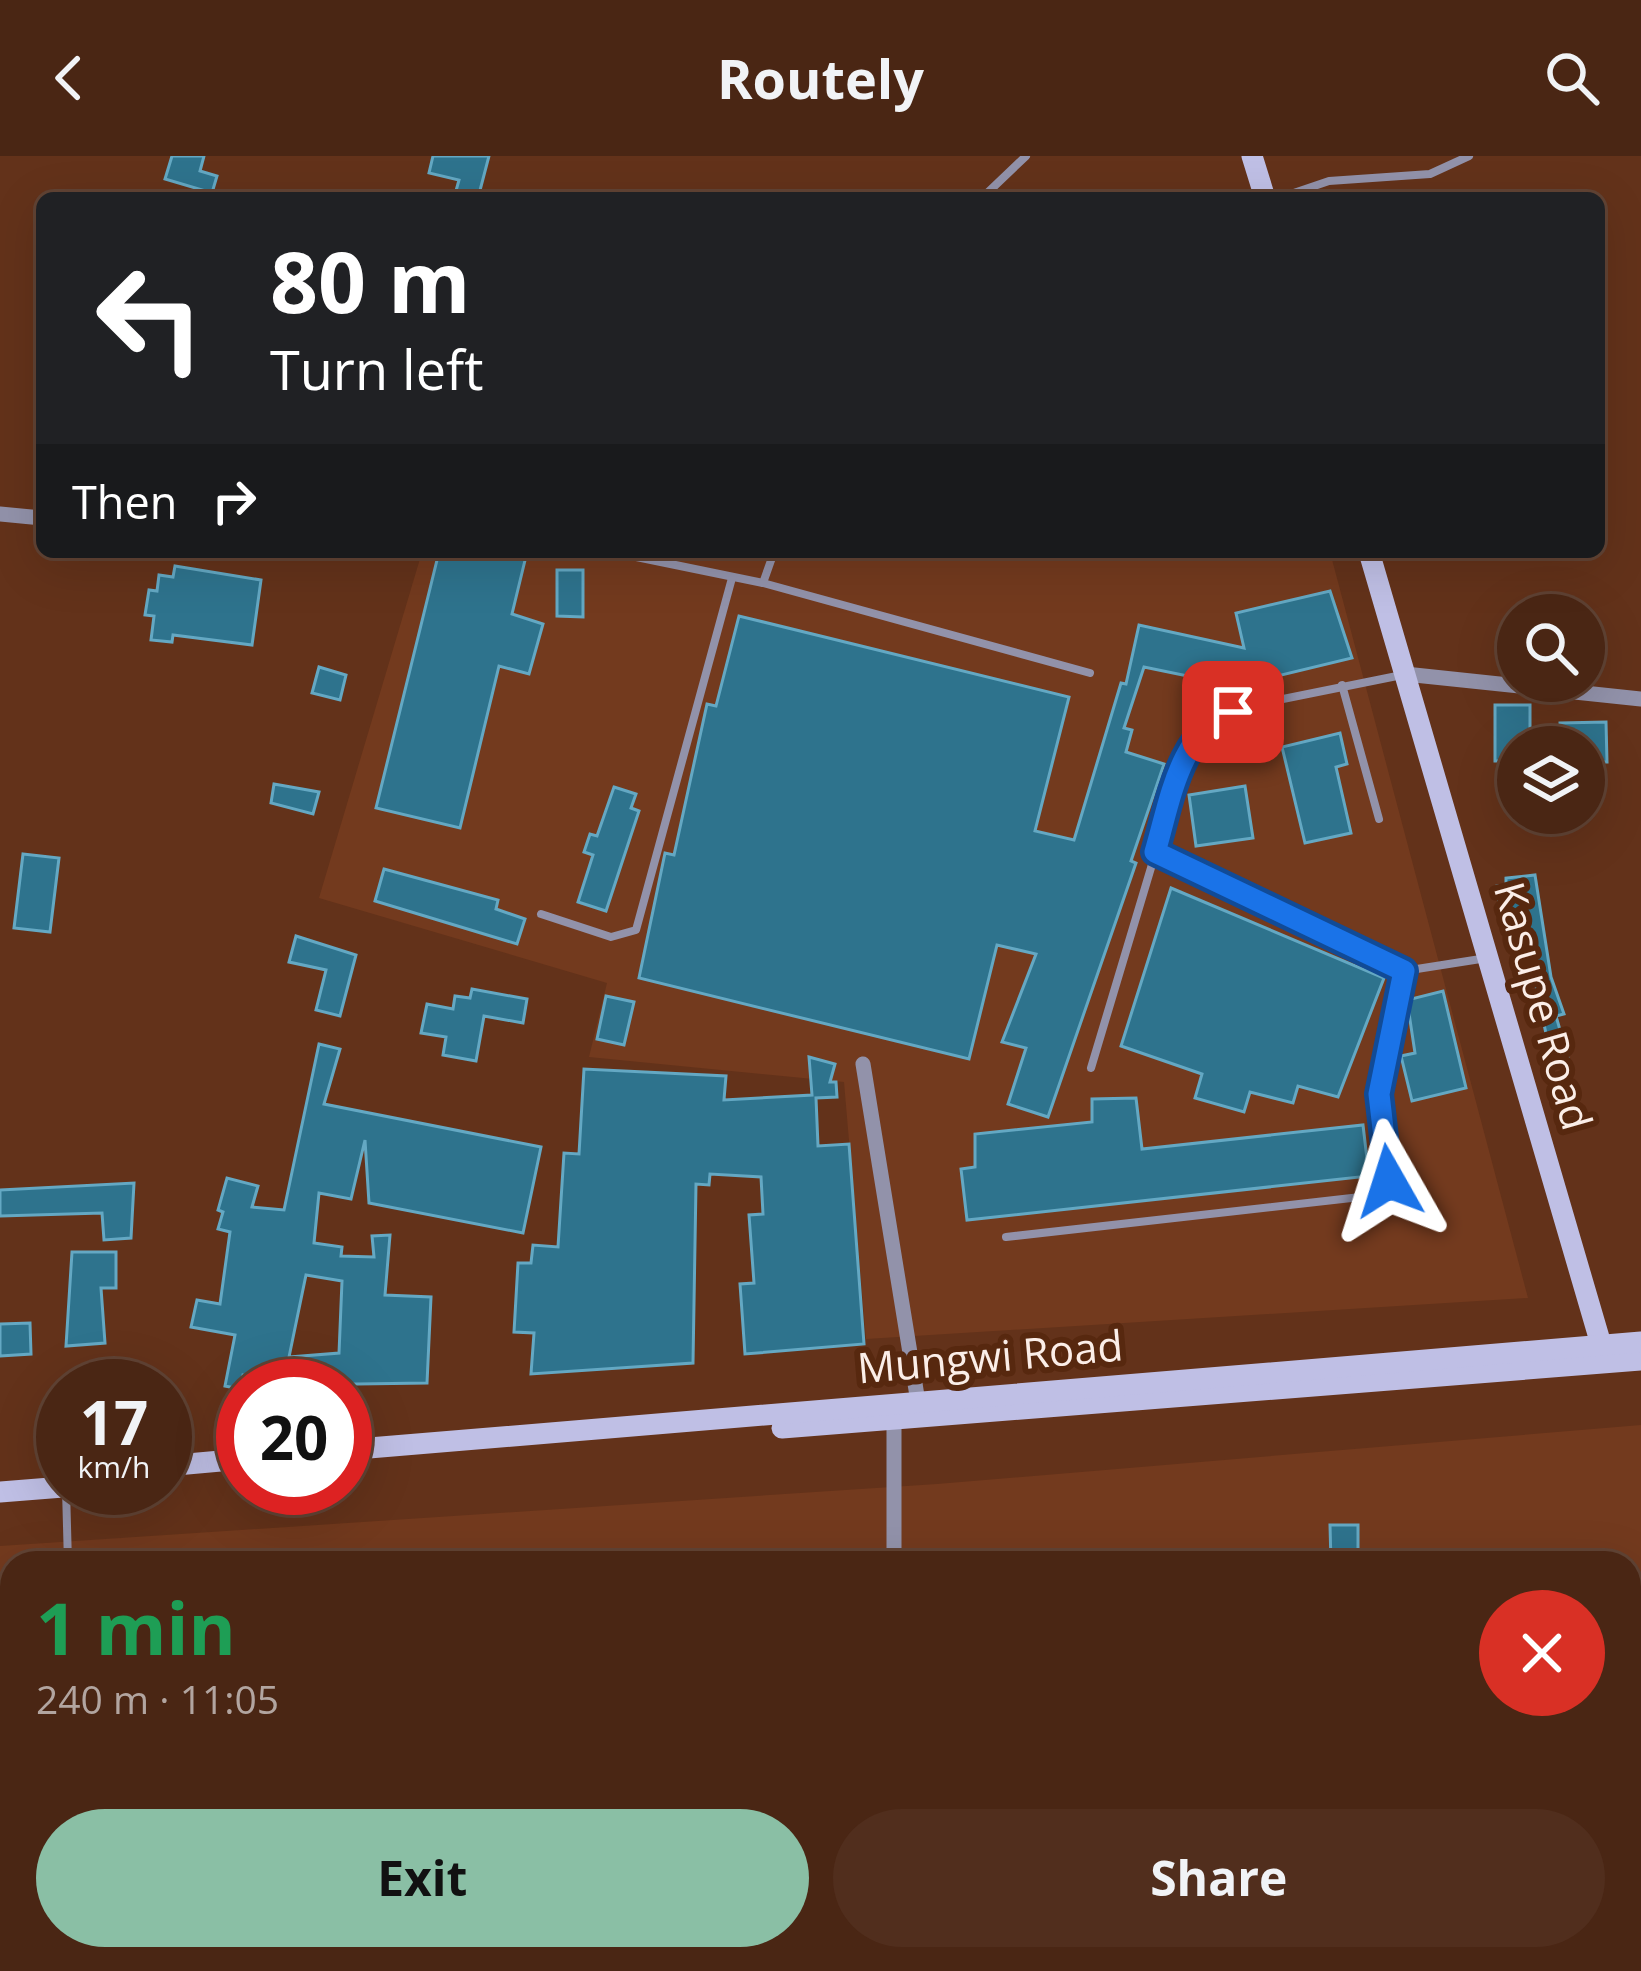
<!DOCTYPE html>
<html lang="en">
<head>
<meta charset="utf-8">
<style>
	:root { --surface:#4a2614; --page:#512e1d; --text:#f1f3f6; --muted:#b2a5a0; --line:#614334; --accent:#8abfa5 }
	body { margin:0; font-family:"Open Sans",sans-serif; background:var(--page); color:var(--text); height:100vh; display:flex; flex-direction:column; font-size:45px; white-space:nowrap }
	* { box-sizing:border-box; margin:0 }
	p { font-size:39px; color:var(--muted) }
	.icon { flex:none; width:66px; height:66px; fill:none; stroke:currentColor; stroke-width:2; stroke-linecap:round; stroke-linejoin:round }
	.map { position:relative; flex:1; overflow:hidden }
	.panel { position:absolute; left:0px; top:1395px; width:1641px; height:420px; display:flex; flex-direction:column; background:var(--surface); border-radius:36px 36px 0 0; box-shadow:0 12px 48px #0002,0 0 0 3px var(--line) }
	.panel>* { flex:none }
	.banner { position:absolute; left:36px; top:36px; width:1569px; height:366px; border-radius:18px; box-shadow:0 12px 48px #0002,0 0 0 3px var(--line); background:#202124; color:#fff; overflow:hidden }
	.tools { position:absolute; left:1497px; top:438px; display:grid; gap:24px }
	.tools a { display:grid; place-items:center; width:108px; height:108px; border-radius:50%; background:var(--surface); box-shadow:0 12px 48px #0002,0 0 0 3px var(--line); font-size:60px }
	.speed { position:absolute; left:36px; top:1203px; display:flex; gap:24px; font-size:60px; font-weight:700; text-align:center }
	.speed>* { display:grid; place-content:center; width:156px; height:156px; border-radius:50%; background:var(--surface); box-shadow:0 12px 48px #0002,0 0 0 3px var(--line); line-height:1 }
	.speed small { font-size:30px; font-weight:400 }
	.speed .limit { border:18px solid #d22; background:#fff; color:#111 }
	.pin { position:absolute; display:grid; place-items:center; width:102px; height:102px; color:#fff; margin:-51px; border-radius:24px; box-shadow:0 6px 18px #0006 }
	.me { position:absolute; width:132px; margin:-66px; rotate:354deg; stroke-linejoin:round; filter:drop-shadow(0 0 9px #0008) }
	.turn { display:flex; align-items:center; gap:42px; height:252px; padding:0 36px; font-size:54px }
	.turn .icon { width:156px; height:156px; stroke-width:2.5 }
	.turn b { display:block; font-size:84px; line-height:102px }
	.then { display:flex; align-items:center; height:114px; padding:0 36px; background:#0003; gap:24px; font-size:45px }
	.round { display:grid; place-items:center; flex:none; width:126px; height:126px; border-radius:63px; background:var(--page) }
	.head { display:flex; align-items:center; justify-content:space-between; height:204px; padding:0 36px }
	h1 { font-size:72px; font-weight:700; line-height:90px; color:#1e9e55 }
	.cta { display:flex; gap:24px; margin-top:auto; padding:24px 36px }
	.cta a { flex:1; height:138px; border-radius:72px; background:var(--accent); color:#111; font-size:48px; font-weight:700; line-height:138px; text-align:center }
	.cta a+a { background:var(--page); color:var(--text) }
	header { display:flex; justify-content:space-between; align-items:center; height:156px; padding:0 36px; background:var(--surface); font-size:54px; font-weight:700 }
	.map>svg:first-child { display:block }
	.built { fill:#733a1e; fill-rule:evenodd }
	.building { fill:#2e738d; stroke:#64a8c3; stroke-width:3; fill-rule:evenodd }
	.lines { fill:none; stroke-linecap:round; stroke-linejoin:round }
	.lane { stroke:#9292aa; stroke-width:8 }
	.street { stroke:#9292aa; stroke-width:15 }
	.secondary { stroke:#bfbfe5; stroke-width:21 }
	.route-casing { stroke:#114b97; stroke-width:30 }
	.route { stroke:#1a73e8; stroke-width:21 }
	.labels { text-anchor:middle; stroke-width:12; stroke-linejoin:round; paint-order:stroke }
	.street-label { font-size:42px; fill:#fbeee8; stroke:#57280f }
</style>
</head>
<body>
<header><svg class="icon" aria-label="back" viewBox="0 0 24 24"><path d="M15 5l-7 7 7 7"/></svg>Routely<svg class="icon" aria-label="search" viewBox="0 0 24 24"><circle cx="10" cy="10" r="6"/><path d="M15 15l6 6"/></svg></header>
<div class="map">
<svg width="1641" height="1815" viewBox="0 0 1641 1815">
	<rect width="100%" height="100%" fill="#63321a"/>
	<g class="built">
		<polygon points="422,396 1330,396 1528,1142 866,1183 844,926 589,901 607,827 319,742"/>
		<path d="M1641 1269V1815H0V1390L937 1328ZM12 1407H1629V1803H12Z"/>
	</g>
	<g class="building">
		<polygon points="172,0 204,0 200,15 217,20 212,37 165,23"/>
		<polygon points="433,0 489,0 478,42 454,42 459,24 429,17"/>
		<polygon points="439,396 527,396 512,458 543,468 529,518 499,510 460,672 376,652"/>
		<polygon points="175,410 261,424 252,489 173,479 172,486 151,484 154,460 145,459 149,434 157,435 159,419 173,421"/>
		<polygon points="557,414 583,414 583,461 557,460"/>
		<polygon points="1330,435 1352,502 1236,530 1144,511 1124,572 1132,574 1126,596 1164,608 1131,705 1136,707 1048,961 1008,948 1026,892 1002,886 1036,798 997,789 969,903 639,822 665,697 674,699 707,548 716,550 739,460 1069,541 1035,675 1074,684 1121,527 1126,528 1139,469 1244,492 1236,457"/>
		<polygon points="319,511 346,519 340,544 312,537"/>
		<polygon points="1495,549 1530,549 1530,591 1518,591 1518,605 1495,605"/>
		<polygon points="1606,566 1607,606 1584,606 1584,591 1560,591 1560,567"/>
		<polygon points="1340,577 1347,608 1336,611 1351,677 1305,687 1282,591"/>
		<polygon points="274,628 319,636 313,658 271,647"/>
		<polygon points="1245,630 1253,682 1196,690 1189,639"/>
		<polygon points="614,631 636,638 631,652 639,655 606,755 578,746 593,699 584,696 590,678 597,680"/>
		<polygon points="23,698 59,702 50,776 14,772"/>
		<polygon points="384,713 498,744 496,753 525,763 517,788 375,745"/>
		<polygon points="1535,719 1551,821 1564,858 1556,860 1568,902 1552,906 1523,769 1502,772 1497,730 1506,729 1506,722"/>
		<polygon points="1171,732 1384,822 1338,941 1298,930 1293,947 1250,936 1244,956 1195,942 1202,918 1121,890"/>
		<polygon points="296,780 356,799 340,860 316,854 326,814 289,806"/>
		<polygon points="472,833 527,843 523,867 484,860 476,905 443,899 446,881 421,877 427,848 453,853 455,840 470,842"/>
		<polygon points="1443,835 1466,932 1412,945 1401,900 1415,897 1407,844"/>
		<polygon points="606,840 634,846 624,889 597,883"/>
		<path d="M319 888 340 893 324 948 541 991 523 1077 369 1047 365 984 351 1043 319 1037 314 1087 342 1091 341 1100 374 1101 372 1080 390 1079 385 1139 431 1141 427 1227 286 1229 243 1219 240 1233 225 1230 235 1179 191 1171 197 1144 220 1148 230 1076 218 1073 223 1056 218 1054 227 1022 258 1030 252 1051 284 1054ZM306 1119 342 1125 339 1197 289 1201Z"/>
		<polygon points="809,901 835,908 830,926 836,926 837,941 816,942 818,990 849,988 864,1188 745,1198 740,1128 754,1127 749,1059 763,1058 761,1021 710,1018 709,1029 696,1028 693,1207 531,1218 534,1177 514,1176 518,1107 531,1107 533,1089 558,1091 564,997 579,998 584,913 726,920 724,944 812,939"/>
		<polygon points="1136,942 1142,993 1363,969 1369,1020 967,1064 961,1013 975,1011 975,978 1092,966 1092,943"/>
		<polygon points="134,1027 131,1082 104,1084 102,1057 0,1060 0,1034"/>
		<polygon points="72,1096 116,1096 116,1132 101,1132 105,1187 66,1190"/>
		<polygon points="30,1167 31,1198 0,1200 0,1168"/>
		<polygon points="1330,1369 1358,1369 1358,1407 1331,1407"/>
	</g>
	<g class="lines">
		<g class="lane">
			<polyline points="982,42 1026,0"/>
			<polyline points="1279,42 1329,25 1430,18 1469,0"/>
			<polyline points="612,396 763,427 1090,517"/>
			<polyline points="763,427 774,396"/>
			<polyline points="1342,529 1379,663"/>
			<polyline points="1155,696 1404,815 1487,802"/>
			<polyline points="541,758 611,781 636,774 732,422"/>
			<polyline points="1091,912 1183,605 1208,565 1258,548 1402,519"/>
			<polyline points="1006,1081 1378,1039 1389,1025 1379,939 1404,815"/>
			<polyline points="66,1333 68,1407"/>
			<polyline points="74,1803 74,1815"/>
			<polyline points="652,1815 653,1803"/>
		</g>
		<g class="street">
			<polyline points="0,358 42,362"/>
			<polyline points="1405,518 1641,543"/>
			<polyline points="863,908 918,1246"/>
			<polyline points="894,1263 894,1407"/>
			<polyline points="896,1803 896,1815"/>
		</g>
		<g class="secondary">
			<polyline points="1252,0 1265,42"/>
			<polyline points="1369,396 1605,1202"/>
			<polyline points="782,1272 1641,1204"/>
			<polyline points="345,1294 1641,1186"/>
			<polyline points="165,1310 243,1303"/>
			<polyline points="0,1336 63,1331"/>
		</g>
	</g>
	<g class="lines">
		<g class="route-casing">
			<path id="route" d="M1233 556C1179 575 1170 646 1155 696L1404 815 1379 938 1389 1025"/>
		</g>
		<use href="#route" class="route"/>
	</g>
	<g class="labels">
		<g class="street-label">
			<text transform="translate(1543 850) rotate(74)" y="15">Kasupe Road</text>
			<text transform="translate(990 1201) rotate(-5)" y="15">Mungwi Road</text>
		</g>
	</g>
</svg>
<div class="tools">
<a><svg class="icon" aria-label="search" viewBox="0 0 24 24"><circle cx="10" cy="10" r="6"/><path d="M15 15l6 6"/></svg></a>
<a><svg class="icon" aria-label="layers" viewBox="0 0 24 24"><path d="M12 4l9 5-9 5-9-5zM3 14l9 5 9-5"/></svg></a>
</div>
<div class="speed"><div>17<small>km/h</small></div><div class="limit">20</div></div>
<div class="pin" style="left:1233px;top:556px;background:#d93025"><svg class="icon" aria-label="arrive" viewBox="0 0 24 24"><path d="M6 21V4h12l-3 4 3 4H6"/></svg></div>
<svg class="me" style="left:1389px;top:1025px" viewBox="-20 -20 40 40"><path d="M0-17L14 15 0 8-14 15z" fill="#1a73e8" stroke="#fff" stroke-width="4"/></svg>
<div class="banner">
<div class="turn"><svg class="icon" aria-label="left" viewBox="0 0 24 24"><path d="M17 20v-9H6M10 6l-5 5 5 5"/></svg><div><b>80 m</b>Turn left</div></div>
<div class="then">Then<svg class="icon" aria-label="right" viewBox="0 0 24 24"><path d="M7 20v-9h11M14 6l5 5-5 5"/></svg></div>
</div>
<section class="panel">
<div class="head"><div><h1>1 min</h1><p>240 m · 11:05</p></div><a class="round" style="background:#d93025;color:#fff"><svg class="icon" aria-label="close" viewBox="0 0 24 24"><path d="M6 6l12 12M18 6L6 18"/></svg></a></div>
<div class="cta"><a>Exit</a><a>Share</a></div>
</section>
</div>
</body>
</html>
